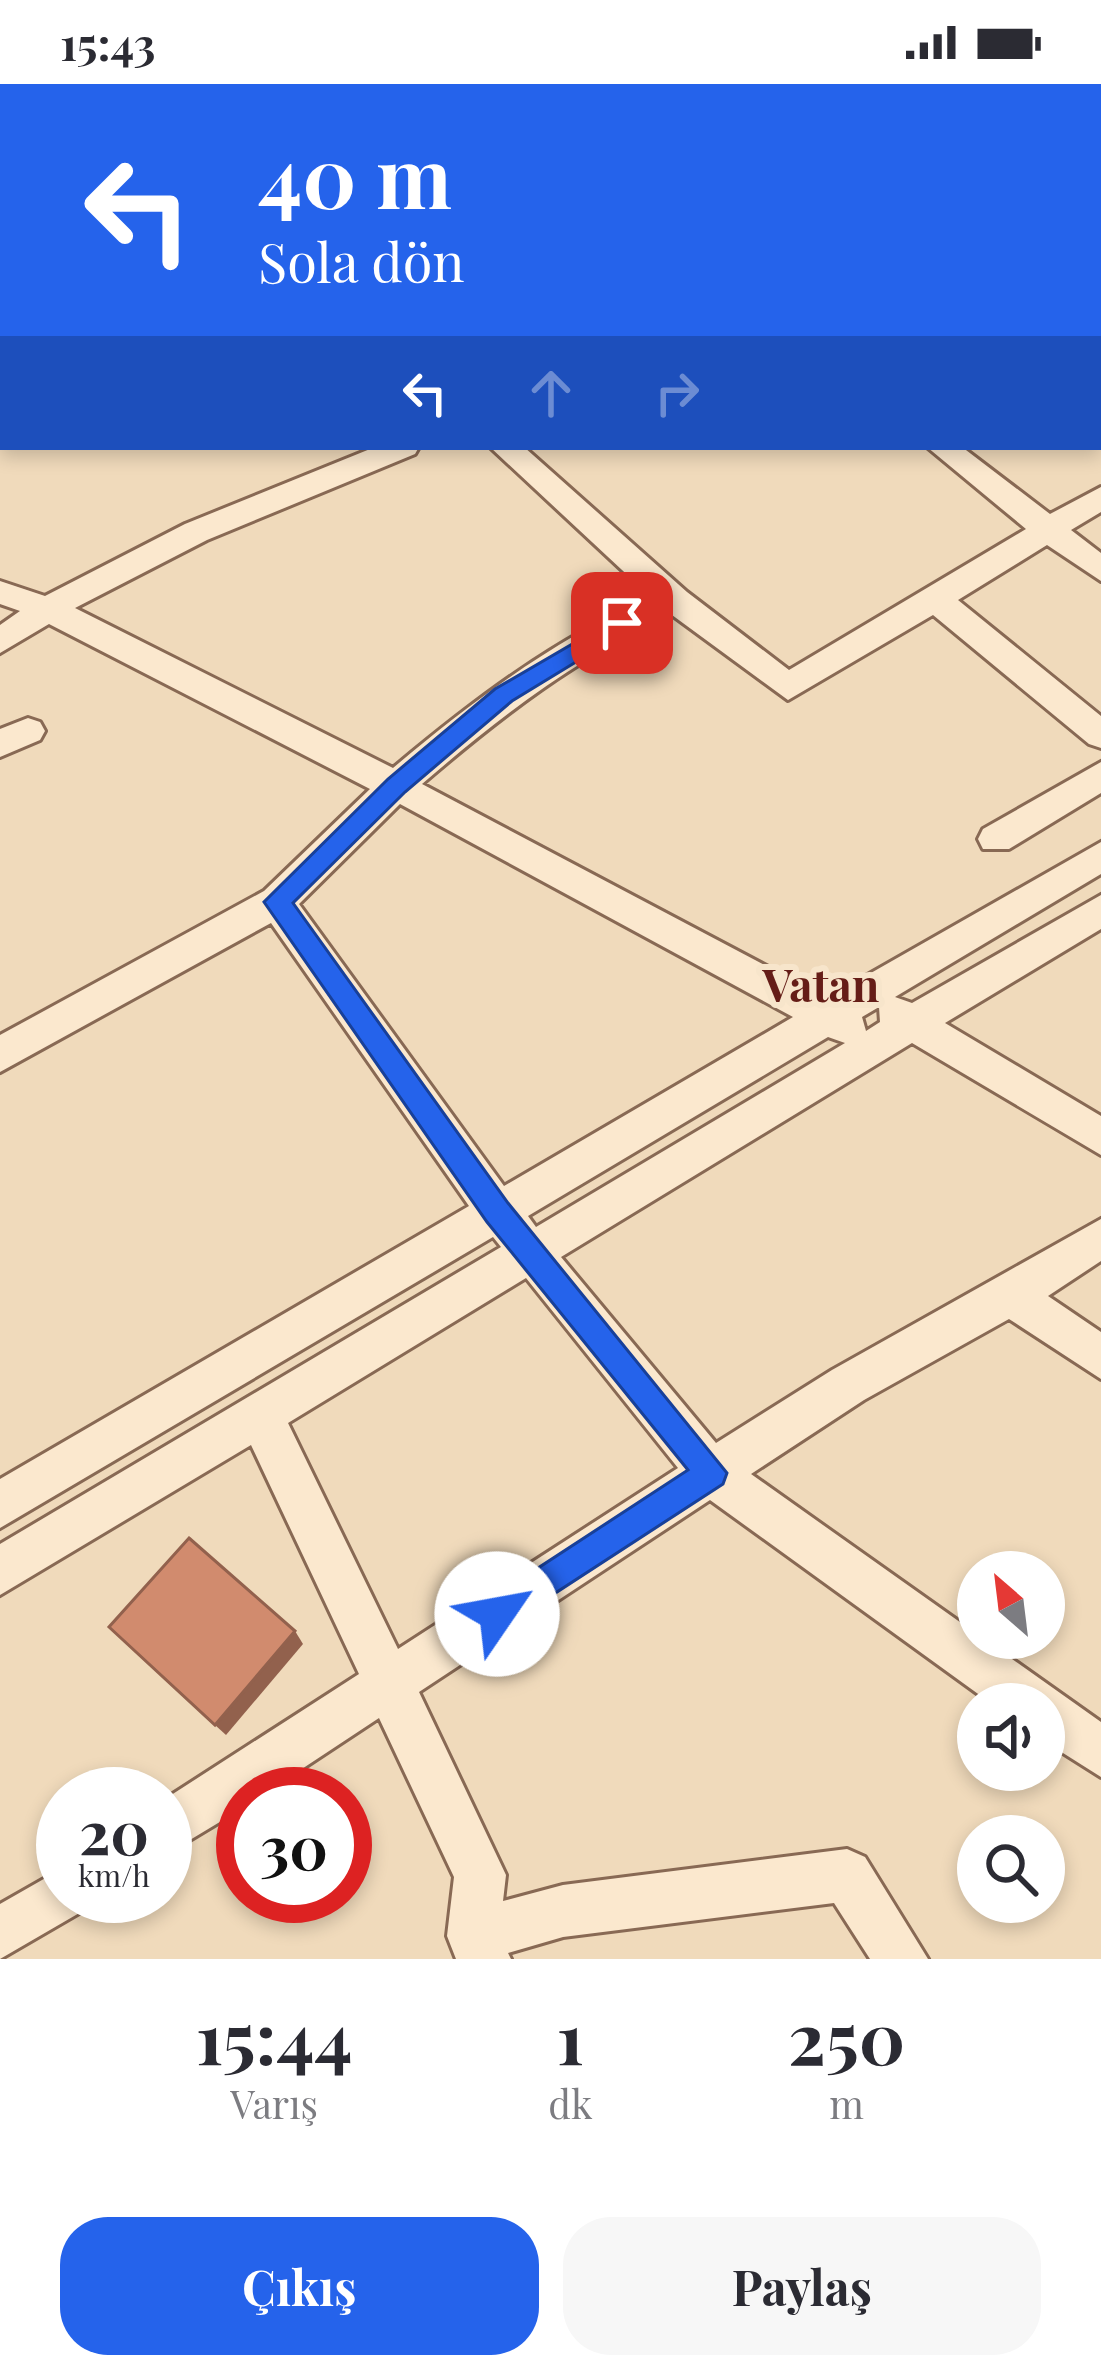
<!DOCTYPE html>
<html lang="tr">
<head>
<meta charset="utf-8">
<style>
	:root { --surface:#fff; --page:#f7f7f7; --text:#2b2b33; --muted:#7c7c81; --accent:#2563eb }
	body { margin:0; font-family:"Playfair Display",serif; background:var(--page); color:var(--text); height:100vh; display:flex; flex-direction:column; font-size:45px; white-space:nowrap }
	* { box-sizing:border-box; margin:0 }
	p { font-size:39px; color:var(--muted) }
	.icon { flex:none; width:66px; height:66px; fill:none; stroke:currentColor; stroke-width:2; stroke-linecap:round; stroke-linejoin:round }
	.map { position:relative; height:1875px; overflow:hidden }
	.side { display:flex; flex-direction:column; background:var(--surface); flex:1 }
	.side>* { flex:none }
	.guide { position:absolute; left:0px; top:0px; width:1101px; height:366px; box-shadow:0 6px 18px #0003; background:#2563eb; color:#fff; overflow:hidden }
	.needle { width:78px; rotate:332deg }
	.buttons { position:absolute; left:957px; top:1467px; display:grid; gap:24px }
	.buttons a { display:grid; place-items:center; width:108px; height:108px; border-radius:50%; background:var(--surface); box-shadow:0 6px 18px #0003; font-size:60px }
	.speed { position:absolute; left:36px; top:1683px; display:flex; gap:24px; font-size:60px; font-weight:700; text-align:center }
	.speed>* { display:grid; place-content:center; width:156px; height:156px; border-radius:50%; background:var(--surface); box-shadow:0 6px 18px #0003; line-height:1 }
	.speed small { font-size:30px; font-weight:400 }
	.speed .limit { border:18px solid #d22; background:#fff; color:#111 }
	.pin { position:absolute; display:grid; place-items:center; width:102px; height:102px; color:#fff; margin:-51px; border-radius:24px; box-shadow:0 6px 18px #0006 }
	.me { position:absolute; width:132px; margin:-66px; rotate:57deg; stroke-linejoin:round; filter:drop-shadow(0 0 9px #0008) }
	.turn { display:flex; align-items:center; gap:42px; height:252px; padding:0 60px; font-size:54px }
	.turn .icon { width:156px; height:156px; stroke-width:2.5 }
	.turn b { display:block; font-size:84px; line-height:102px }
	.lanes { display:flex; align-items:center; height:114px; padding:0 60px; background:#0003; justify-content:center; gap:60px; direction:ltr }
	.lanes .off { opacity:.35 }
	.eta { display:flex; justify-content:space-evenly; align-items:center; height:204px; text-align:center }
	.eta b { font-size:72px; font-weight:700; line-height:84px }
	.button { display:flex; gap:24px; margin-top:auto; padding:24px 60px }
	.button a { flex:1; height:138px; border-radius:48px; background:var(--accent); color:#fff; font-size:48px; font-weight:700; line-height:138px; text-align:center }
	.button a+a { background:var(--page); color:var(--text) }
	.status { display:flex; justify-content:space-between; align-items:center; height:84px; padding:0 60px; background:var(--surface); direction:ltr }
	.status svg { height:33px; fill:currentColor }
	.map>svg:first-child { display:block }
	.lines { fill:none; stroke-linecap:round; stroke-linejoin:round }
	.minor-casing { stroke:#886954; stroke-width:6 }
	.major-casing { stroke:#553829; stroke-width:6 }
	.minor { fill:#fbe8ce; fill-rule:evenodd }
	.major { fill:#f7ca8f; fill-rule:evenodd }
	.shaded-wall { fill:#92614d }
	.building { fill:#d18b6e; stroke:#92614d; stroke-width:3 }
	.route { fill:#2563eb; stroke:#184099; stroke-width:3 }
	.labels { text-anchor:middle; stroke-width:12; stroke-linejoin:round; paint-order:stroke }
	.district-label { font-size:45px; font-weight:bold; fill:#651d17; stroke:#f7e5cb }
</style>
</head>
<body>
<div class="status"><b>15:43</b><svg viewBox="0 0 49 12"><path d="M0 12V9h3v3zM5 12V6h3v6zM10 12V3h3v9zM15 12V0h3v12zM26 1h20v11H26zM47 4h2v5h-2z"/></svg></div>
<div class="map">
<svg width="1101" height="1875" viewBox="0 0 1101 1875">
	<rect width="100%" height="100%" fill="#f0dabb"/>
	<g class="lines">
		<g class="minor-casing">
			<g id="minor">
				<polygon points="697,0 721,0 723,3 699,3"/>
				<polygon points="1064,0 1090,0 1092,3 1066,3"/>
				<polygon points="1101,83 1101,99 1098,100 1098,84"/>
				<rect x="0" y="123" width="3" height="16"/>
				<polygon points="0,241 3,242 3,262 0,261"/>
				<polygon points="1098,259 1101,260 1101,279 1098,278"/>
				<polygon points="3,320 3,341 0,342 0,321"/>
				<path d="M375 363H419L415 370 207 456 75 524 393 684C473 617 554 555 651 513L490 363H524L687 508 789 586 1026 445 927 363H962L1050 430 1101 403V428L1071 446 1101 469V497L1047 461 958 516 1101 632V664L1089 660 933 531 788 616 672 531C578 572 500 633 422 700L827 914 1101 758V790L895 913 912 919 1101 811V845L945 939 1101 1032V1071L912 959 561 1173 716 1359 832 1286 1101 1135V1177L1048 1212 1101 1248V1295L1009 1235 864 1316 751 1390 1101 1638V1693L1044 1657V1620H992L710 1416 419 1608 506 1791 503 1817 563 1801 847 1765 865 1773 928 1875H870L834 1819 563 1853 508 1869 511 1875H456L447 1852 454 1793 379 1634 264 1710H243V1724L165 1771V1715L359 1590 251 1361 0 1511V1460L501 1163 493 1153 0 1444V1395L469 1122 271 839 0 988V951L264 807 370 705 49 540 0 569V541L20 527 0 520V497L45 512 185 440ZM400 720 793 933 504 1102 299 820ZM879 923 880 938 866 947 862 933ZM828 953 845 959 536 1143 528 1132ZM526 1194 678 1384 398 1565 288 1339Z"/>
				<polygon points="28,634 40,638 45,647 40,656 0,673 0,645"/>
				<polygon points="1101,678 1101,709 1009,765 983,765 978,755 983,745"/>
				<polygon points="63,1784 63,1812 88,1812 81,1828 0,1875 0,1820"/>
			</g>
		</g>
		<g class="major-casing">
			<g id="major">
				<polygon points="3,23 3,43 0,44 0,24"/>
				<polygon points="3,72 3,94 0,94 0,73"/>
			</g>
		</g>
		<use href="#minor" class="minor"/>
		<use href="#major" class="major"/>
	</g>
	<polygon class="shaded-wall" points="295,1547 303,1560 226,1651 215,1641"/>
	<polygon class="building" points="189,1454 295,1547 215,1641 109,1543"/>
	<polygon class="route" points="622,531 633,539 630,545 512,617 405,708 293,819 508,1119 727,1389 723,1400 497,1547 486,1542 481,1530 486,1518 688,1386 487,1138 264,818 388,695 495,605"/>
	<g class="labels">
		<g class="district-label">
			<text x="821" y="918">Vatan</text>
		</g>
	</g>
</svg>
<div class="buttons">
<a><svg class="needle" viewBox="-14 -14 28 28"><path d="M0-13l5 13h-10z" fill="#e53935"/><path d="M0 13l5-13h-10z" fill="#7c7c81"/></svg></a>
<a><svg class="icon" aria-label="sound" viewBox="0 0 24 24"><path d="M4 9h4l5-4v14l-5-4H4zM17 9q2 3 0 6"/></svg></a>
<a><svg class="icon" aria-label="search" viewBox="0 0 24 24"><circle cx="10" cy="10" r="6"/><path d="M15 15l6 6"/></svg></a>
</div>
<div class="speed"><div>20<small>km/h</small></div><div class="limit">30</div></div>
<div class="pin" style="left:622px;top:539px;background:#d93025"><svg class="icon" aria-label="arrive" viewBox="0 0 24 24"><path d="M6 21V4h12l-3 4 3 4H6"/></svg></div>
<svg class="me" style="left:497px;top:1530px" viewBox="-20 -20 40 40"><circle r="19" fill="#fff"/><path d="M0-13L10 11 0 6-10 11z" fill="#2563eb"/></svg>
<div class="guide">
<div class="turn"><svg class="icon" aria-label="left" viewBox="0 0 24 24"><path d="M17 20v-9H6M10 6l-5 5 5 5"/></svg><div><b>40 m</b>Sola dön</div></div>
<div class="lanes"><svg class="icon" aria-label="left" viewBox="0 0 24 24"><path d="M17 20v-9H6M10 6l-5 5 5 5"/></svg><svg class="icon off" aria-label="ahead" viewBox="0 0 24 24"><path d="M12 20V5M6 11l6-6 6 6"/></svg><svg class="icon off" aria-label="right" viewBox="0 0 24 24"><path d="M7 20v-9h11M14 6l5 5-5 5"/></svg></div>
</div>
</div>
<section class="side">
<div class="eta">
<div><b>15:44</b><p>Varış</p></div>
<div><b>1</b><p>dk</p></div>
<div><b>250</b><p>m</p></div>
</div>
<div class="button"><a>Çıkış</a><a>Paylaş</a></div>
</section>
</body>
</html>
